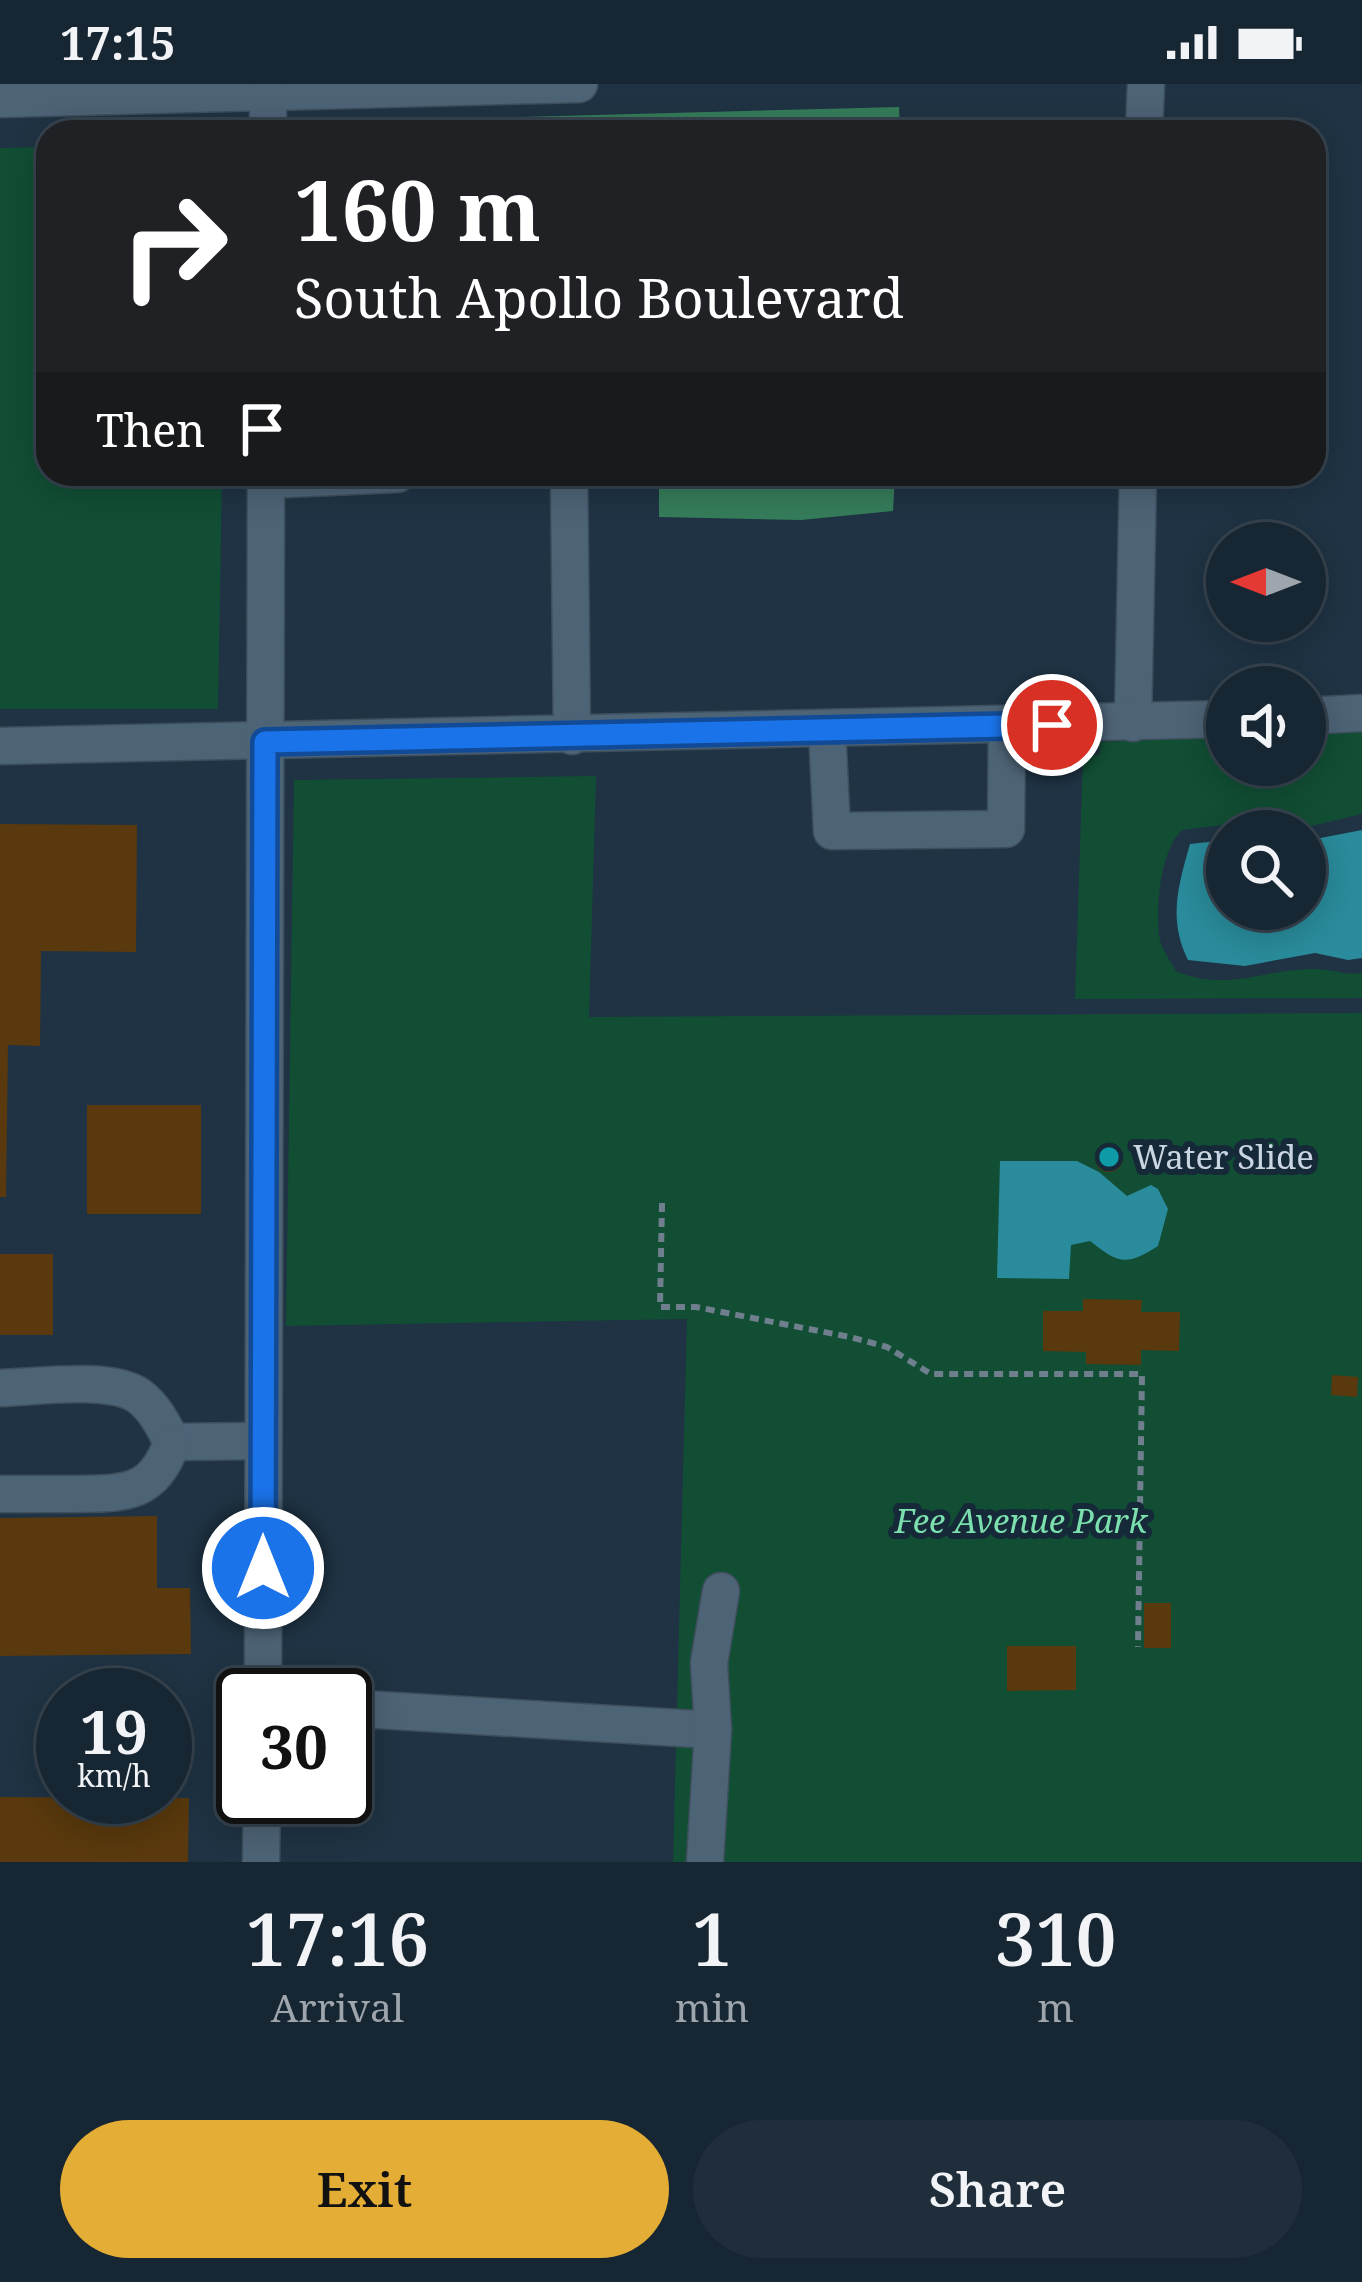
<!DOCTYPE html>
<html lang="en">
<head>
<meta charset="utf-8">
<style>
	:root { --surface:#172633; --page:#202e3b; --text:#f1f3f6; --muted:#9ea5ac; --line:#36434e; --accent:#e4ad35 }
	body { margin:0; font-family:"Noto Serif",serif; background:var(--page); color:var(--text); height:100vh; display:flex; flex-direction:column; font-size:45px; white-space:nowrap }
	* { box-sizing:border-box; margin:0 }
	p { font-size:39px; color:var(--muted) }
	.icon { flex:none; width:66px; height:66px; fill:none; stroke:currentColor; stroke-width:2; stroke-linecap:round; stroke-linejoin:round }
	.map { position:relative; height:1778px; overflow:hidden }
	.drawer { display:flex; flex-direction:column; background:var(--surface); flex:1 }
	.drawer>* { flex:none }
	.banner { position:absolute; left:36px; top:36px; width:1290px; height:366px; border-radius:36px; box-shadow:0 6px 30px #0003,0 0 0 3px var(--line); background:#202124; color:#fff; overflow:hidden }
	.needle { width:78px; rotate:270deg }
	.tools { position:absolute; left:1206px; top:438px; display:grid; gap:24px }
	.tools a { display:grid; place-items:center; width:120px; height:120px; border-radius:50%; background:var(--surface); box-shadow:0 6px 30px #0003,0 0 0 3px var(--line); font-size:60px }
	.speed { position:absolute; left:36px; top:1584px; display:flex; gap:24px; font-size:60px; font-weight:700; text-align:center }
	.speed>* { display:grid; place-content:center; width:156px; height:156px; border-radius:50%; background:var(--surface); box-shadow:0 6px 30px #0003,0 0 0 3px var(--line); line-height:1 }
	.speed small { font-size:30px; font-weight:400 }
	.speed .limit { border:6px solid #111; border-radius:18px; background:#fff; color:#111 }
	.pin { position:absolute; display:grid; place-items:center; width:102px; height:102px; color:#fff; margin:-51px; border:6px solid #fff; border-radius:50%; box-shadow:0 3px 12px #0007 }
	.me { position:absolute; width:132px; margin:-66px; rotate:0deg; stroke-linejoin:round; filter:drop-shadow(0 0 9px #0008) }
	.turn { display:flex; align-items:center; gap:42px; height:252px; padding:0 60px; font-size:54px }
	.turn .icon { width:156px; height:156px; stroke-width:2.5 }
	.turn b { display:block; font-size:84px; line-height:102px }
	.then { display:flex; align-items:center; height:114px; padding:0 60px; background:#0003; gap:24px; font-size:45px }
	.eta { display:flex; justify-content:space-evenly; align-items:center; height:204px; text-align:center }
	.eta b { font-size:72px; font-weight:600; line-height:84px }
	.button { display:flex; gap:24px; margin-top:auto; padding:24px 60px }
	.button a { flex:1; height:138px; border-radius:72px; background:var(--accent); color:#111; font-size:48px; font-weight:600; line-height:138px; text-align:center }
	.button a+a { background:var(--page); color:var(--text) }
	.status { display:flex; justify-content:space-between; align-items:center; height:84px; padding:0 60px; background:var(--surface); direction:ltr }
	.status svg { height:33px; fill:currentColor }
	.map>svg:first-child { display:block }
	.green { fill:#114e34 }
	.forest { fill:#357c5a }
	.water { fill:#298b9b }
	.building { fill:#59390d }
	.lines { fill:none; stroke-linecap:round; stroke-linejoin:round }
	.minor-casing { stroke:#3d4f5d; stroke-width:39 }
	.path { stroke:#6f7f8d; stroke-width:6; stroke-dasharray:9 6; stroke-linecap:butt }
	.minor { stroke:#4d6376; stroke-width:36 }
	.route-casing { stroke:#114b97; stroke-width:30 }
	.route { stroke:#1a73e8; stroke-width:21 }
	.culture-dot { fill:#0f9aa8; stroke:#152939; stroke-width:4.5 }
	.labels { text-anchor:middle; stroke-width:12; stroke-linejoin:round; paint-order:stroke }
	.poi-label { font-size:33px; fill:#c9d5e0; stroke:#152939; text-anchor:start }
	.park-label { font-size:33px; font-style:italic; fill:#7be0ad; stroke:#152939 }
</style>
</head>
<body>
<div class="status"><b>17:15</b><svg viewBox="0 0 49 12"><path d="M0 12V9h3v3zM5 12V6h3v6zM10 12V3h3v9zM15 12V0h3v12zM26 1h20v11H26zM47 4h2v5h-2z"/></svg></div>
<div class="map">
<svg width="1362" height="1778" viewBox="0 0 1362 1778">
	<rect width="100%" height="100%" fill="#1f3344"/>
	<g class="green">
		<polygon points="48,63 48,390 222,390 218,625 0,625 0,64"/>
		<path d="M1362 647V730L1311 742 1223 741 1182 746C1160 767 1156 821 1159 851 1160 863 1170 876 1176 887 1226 909 1268 884 1315 885 1332 885 1345 892 1362 889V914L1075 915 1083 671H1099L1100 658 1227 653V681H1305V649Z"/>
		<polygon points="596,692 589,933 1362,929 1362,1778 673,1778 687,1235 286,1242 294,696"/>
	</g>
	<g class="forest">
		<polygon points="899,23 900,48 520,48 520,33"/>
		<polygon points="659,390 895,390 893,427 801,436 659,433"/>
	</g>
	<g class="water">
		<path d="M1362 746V874L1348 876 1315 869 1245 882 1188 876C1168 836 1178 802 1190 760L1227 756V825H1305V757Z"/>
		<path d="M1000 1077H1077L1099 1088 1127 1112 1151 1101 1158 1105 1168 1125 1158 1162C1125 1183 1118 1179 1090 1157L1071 1161 1069 1195 997 1194Z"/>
	</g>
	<g class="building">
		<polygon points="0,740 137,741 136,868 41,867 40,962 8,961 6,1113 0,1113"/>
		<rect x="87" y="1021" width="114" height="109"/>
		<circle cx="1109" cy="1074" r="14"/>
		<rect x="0" y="1170" width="53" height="81"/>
		<polygon points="1083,1215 1142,1216 1141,1228 1180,1228 1179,1267 1141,1266 1141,1281 1086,1280 1086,1268 1043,1267 1043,1227 1083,1227"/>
		<polygon points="1332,1291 1358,1293 1357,1313 1331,1311"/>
		<polygon points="157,1432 157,1504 190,1504 191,1570 0,1572 0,1434"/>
		<rect x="1144" y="1519" width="27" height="45"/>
		<polygon points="1007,1562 1076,1562 1076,1606 1007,1607"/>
		<polygon points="0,1713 189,1714 188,1778 0,1778"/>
	</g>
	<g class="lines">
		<g class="minor-casing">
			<g id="minor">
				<polyline points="0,15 579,0"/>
				<polyline points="268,48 268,8"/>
				<polyline points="1144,48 1146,0"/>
				<polyline points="569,390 572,652"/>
				<polyline points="266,396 397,390"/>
				<polyline points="1305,632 1362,629"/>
				<polyline points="1133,639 1138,390"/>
				<polyline points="827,645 832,747 1006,745 1007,642"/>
				<polyline points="0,662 1227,635"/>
				<path d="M0 1304C36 1303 111 1292 139 1312 155 1324 163 1341 172 1358L263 1357"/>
				<path d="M0 1410C25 1410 50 1410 76 1410 125 1409 154 1411 172 1358"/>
				<polyline points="263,1611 266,390"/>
				<polyline points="345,1624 713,1646"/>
				<polyline points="261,1778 262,1713"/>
				<polyline points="705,1778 713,1646 709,1579 721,1507"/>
			</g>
		</g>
		<polyline class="path" points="662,1119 660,1223 696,1223 850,1253 887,1263 931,1290 1142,1290 1138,1563"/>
		<use href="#minor" class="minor"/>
	</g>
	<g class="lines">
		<g class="route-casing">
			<polyline id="route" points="263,1484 265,658 1052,641"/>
		</g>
		<use href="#route" class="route"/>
	</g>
	<circle class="culture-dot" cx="1109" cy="1073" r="12"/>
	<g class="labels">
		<g class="poi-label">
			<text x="1133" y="1085">Water Slide</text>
		</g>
		<g class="park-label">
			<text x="1021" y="1449">Fee Avenue Park</text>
		</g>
	</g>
</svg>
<div class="tools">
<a><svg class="needle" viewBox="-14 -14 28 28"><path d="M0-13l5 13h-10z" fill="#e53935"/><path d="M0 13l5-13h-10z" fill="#9ea5ac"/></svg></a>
<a><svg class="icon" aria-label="sound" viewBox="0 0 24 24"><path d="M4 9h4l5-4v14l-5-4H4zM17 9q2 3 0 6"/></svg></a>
<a><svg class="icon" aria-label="search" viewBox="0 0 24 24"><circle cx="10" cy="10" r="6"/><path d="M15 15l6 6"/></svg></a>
</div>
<div class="speed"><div>19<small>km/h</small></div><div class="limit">30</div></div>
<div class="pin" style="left:1052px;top:641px;background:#d93025"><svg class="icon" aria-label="arrive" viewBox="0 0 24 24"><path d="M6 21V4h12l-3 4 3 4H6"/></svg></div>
<svg class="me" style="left:263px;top:1484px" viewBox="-20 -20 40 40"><circle r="17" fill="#1a73e8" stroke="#fff" stroke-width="3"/><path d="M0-11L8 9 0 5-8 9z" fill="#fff"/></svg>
<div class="banner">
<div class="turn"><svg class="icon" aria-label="right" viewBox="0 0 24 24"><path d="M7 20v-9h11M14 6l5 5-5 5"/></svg><div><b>160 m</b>South Apollo Boulevard</div></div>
<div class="then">Then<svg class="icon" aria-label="arrive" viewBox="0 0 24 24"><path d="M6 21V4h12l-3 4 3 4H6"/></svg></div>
</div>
</div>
<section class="drawer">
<div class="eta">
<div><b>17:16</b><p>Arrival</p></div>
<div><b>1</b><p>min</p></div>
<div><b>310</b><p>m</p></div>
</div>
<div class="button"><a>Exit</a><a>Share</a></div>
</section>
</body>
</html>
